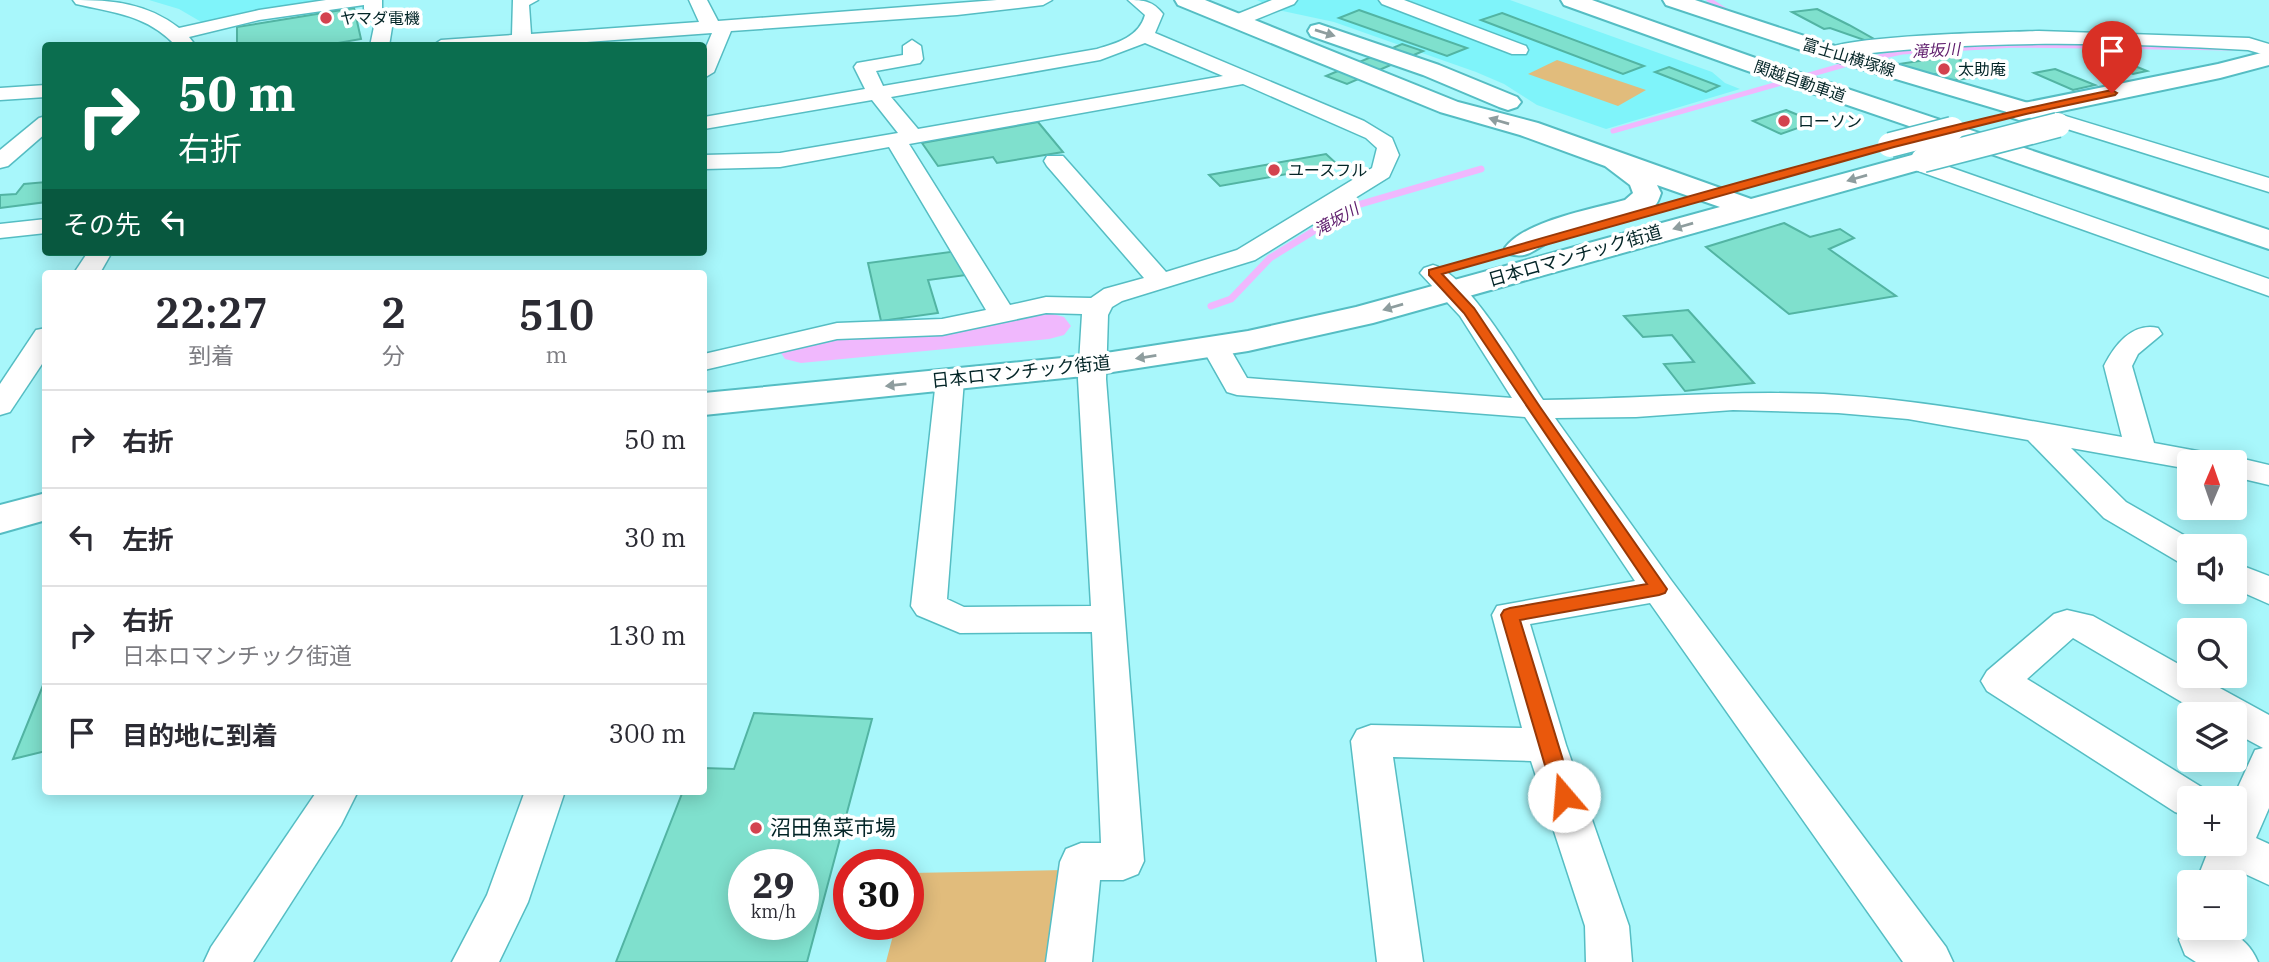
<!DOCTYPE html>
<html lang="ja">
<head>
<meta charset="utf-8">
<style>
	:root { --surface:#fff; --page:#f2f2f3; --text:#2b2b33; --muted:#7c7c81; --line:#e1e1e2 }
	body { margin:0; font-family:"IBM Plex Serif","Noto Sans JP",serif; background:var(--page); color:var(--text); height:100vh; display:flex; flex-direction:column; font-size:26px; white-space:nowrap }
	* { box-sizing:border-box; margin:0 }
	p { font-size:23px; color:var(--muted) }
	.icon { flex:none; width:38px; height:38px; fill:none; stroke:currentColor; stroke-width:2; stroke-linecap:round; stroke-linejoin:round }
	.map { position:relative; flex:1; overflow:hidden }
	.sheet { position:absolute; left:42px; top:270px; width:665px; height:525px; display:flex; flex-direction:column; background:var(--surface); border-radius:7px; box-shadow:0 4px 18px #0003 }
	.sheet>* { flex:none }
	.guide { position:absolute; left:42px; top:42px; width:665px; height:214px; border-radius:7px; box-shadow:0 4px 18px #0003; background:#0b6e4f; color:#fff; overflow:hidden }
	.needle { width:46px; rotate:2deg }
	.controls { position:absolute; left:2177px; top:450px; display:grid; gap:14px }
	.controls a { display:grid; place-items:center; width:70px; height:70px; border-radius:7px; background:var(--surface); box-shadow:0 4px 18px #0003; font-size:35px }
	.speed { position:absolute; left:728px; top:849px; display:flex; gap:14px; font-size:35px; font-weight:700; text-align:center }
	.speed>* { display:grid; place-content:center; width:91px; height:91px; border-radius:50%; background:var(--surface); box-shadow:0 4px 18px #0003; line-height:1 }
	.speed small { font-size:18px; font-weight:400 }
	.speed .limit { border:10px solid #d22; background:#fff; color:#111 }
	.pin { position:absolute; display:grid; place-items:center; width:60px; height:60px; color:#fff; margin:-72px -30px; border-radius:50% 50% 50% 0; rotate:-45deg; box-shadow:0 0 7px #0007 }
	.pin .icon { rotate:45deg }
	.me { position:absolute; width:77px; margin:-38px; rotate:342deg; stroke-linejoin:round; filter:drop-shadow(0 0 5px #0008) }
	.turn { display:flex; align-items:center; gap:24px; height:147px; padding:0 21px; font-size:32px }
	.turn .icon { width:91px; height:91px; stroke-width:2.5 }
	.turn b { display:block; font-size:49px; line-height:60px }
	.then { display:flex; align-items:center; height:66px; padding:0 21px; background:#0003; gap:14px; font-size:26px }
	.eta { display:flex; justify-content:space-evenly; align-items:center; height:119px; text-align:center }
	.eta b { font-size:42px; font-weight:600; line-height:49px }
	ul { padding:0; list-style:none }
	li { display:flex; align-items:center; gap:21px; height:98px; padding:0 21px; border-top:2px solid var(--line) }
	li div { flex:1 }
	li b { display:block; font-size:26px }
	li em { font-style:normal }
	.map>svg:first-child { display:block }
	.built { fill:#7ff4fa }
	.green { fill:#e1bc7c }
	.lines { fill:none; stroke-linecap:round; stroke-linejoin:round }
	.stream-far1 { stroke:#f0b8fd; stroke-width:5 }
	.stream { stroke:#f0b8fd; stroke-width:7 }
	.river { fill:#f0b8fd; fill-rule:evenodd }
	.building { fill:#7fe0cd; stroke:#52b4a3; stroke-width:2; fill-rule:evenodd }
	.minor-casing { stroke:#55bdc3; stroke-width:3 }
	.major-casing { stroke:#55bdc3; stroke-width:4 }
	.highway-casing { stroke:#55bdc3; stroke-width:4 }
	.minor { fill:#fff; fill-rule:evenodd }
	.major { fill:#fff; fill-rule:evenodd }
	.highway { fill:#fff; fill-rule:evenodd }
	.highway-bridge-casing { stroke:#55bdc3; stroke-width:27; stroke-linecap:butt }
	.highway-bridge { stroke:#fff; stroke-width:24 }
	.oneway { fill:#8e9d9e }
	.route { fill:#ea580c; stroke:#983908; stroke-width:2 }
	.poi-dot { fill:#d3434f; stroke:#fff; stroke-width:2.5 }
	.labels { text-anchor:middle; stroke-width:7; stroke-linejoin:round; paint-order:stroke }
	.far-poi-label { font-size:16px; fill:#032527; stroke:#fff; text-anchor:start }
	.far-water-label { font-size:16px; font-style:italic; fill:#5e1c6c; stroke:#fff }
	.far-street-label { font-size:16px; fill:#032527; stroke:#fff }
	.street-label { font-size:18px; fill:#032527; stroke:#fff }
	.near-poi-label { font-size:21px; fill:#032527; stroke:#fff; text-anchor:start }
</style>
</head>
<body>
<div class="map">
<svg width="2269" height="962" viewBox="0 0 2269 962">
	<rect width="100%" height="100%" fill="#a8f7fb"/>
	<g class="built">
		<polygon points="149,0 339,0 203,23 179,9"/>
		<polygon points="1257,0 1510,0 1712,72 1725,83 1740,89 1606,129 1537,105 1504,84 1476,72 1334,22 1278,10"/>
	</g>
	<g class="green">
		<polygon points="1557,60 1646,90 1618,106 1528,74"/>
		<polygon points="1065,870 1054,962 886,962 896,924 908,924 910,873"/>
	</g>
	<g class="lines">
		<g class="stream-far1">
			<polyline points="1709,0 1728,12"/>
			<polyline points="1613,131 1851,63 1902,52 2015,45 2232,48"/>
		</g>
		<polyline class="stream" points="1211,306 1231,299 1270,258 1354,206 1481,169"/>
		<polygon class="river" points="1049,313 1064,317 1071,326 1064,335 1049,339 801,363 785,359 779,350 785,341 801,337"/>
	</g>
	<g class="building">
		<polygon points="354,8 361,39 321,46 237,46 237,27"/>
		<polygon points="1817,9 1849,25 1874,39 1867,41 1830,28 1824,29 1792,12"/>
		<polygon points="1359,10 1467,48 1447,56 1339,18"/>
		<polygon points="1502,13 1644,66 1623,74 1481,20"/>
		<polygon points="1402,44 1423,51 1347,84 1326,76"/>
		<polygon points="1952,56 1992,75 1949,81 1935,74 1922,76 1899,64"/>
		<polygon points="2120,60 2147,71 2133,74 2107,64"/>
		<polygon points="1669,67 1719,86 1706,92 1655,72"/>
		<polygon points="2055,69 2095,85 2073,90 2034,73"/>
		<polygon points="1786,110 1815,122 1781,134 1753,121"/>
		<polygon points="1038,122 1063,152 997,163 993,157 938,166 922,143"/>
		<polygon points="1326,154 1338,165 1220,186 1209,175"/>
		<polygon points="46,182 46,202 0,208 0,195 16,194 24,184"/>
		<polygon points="1784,223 1810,237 1840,229 1854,238 1829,249 1896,296 1789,314 1706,247"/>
		<polygon points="965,250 974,274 928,280 938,313 881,321 868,263"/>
		<polygon points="1688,310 1754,383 1685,391 1664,364 1694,362 1672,335 1643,337 1624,316"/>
		<polygon points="46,678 46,751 13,759"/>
		<path d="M754 713 872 719 807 962H616L683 791H704V768L734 769ZM744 864H803V924H744Z"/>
	</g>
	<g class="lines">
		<g class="minor-casing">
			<g id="minor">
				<path d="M73 0C113 0 147 3 179 28L259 10 326 0H382V8L393 21 389 46H370L375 22 364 9V5L259 20 189 37 196 46H176C148 15 114 13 76 4Z"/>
				<polygon points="513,0 538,0 529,5 531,34 699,22 689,0 707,0 718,21 997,0 1052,0 1043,5 957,15 731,31 714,72 704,78 704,52 712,33 531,46 432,46 441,40 512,35"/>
				<path d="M1128 0C1144 0 1153 1 1163 14L1155 33 1364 121 1392 138 1399 155 1389 177 1255 260 1122 301 1112 307 1108 315 1106 379 1144 861 1138 874 1123 880H1100L1092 962H1046L1060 862 1066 849 1081 843H1101L1092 632 960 633 917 615 911 606 936 380 940 374 950 371 960 374 964 380 947 599 964 607 1091 606 1078 379 1082 314 1046 313 942 335 837 339 704 370V354L837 323 942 319 986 310 889 147 780 167 704 169V155L780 153 898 133 872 100 704 129V117L865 89 854 67 857 63 903 55V46L912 40 921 46 923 59 920 63 876 71 883 86 1097 49C1117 43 1139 37 1145 15ZM1145 43 1223 76 918 129 891 97 1100 60ZM1243 84 1366 138 1377 148 1372 168 1237 250 1166 272 1063 156H1047L1044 161 1047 166 1144 278 1104 289 1091 298 1046 297 1010 305 909 144Z"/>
				<polygon points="1272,0 1297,0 1294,4 1242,25 1236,26 1227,21 1230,17"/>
				<polygon points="1379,0 1404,0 1526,46 1528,50 1526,54 1512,54 1382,4"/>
				<path d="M2039 31 2249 38 2269 44V56L2248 50C2107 42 1969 39 1830 58L1820 52C1834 35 2008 32 2039 31Z"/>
				<polygon points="46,85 46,97 0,100 0,88"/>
				<polygon points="2026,104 2269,178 2269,192 2019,114 2016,110 2019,106"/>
				<polygon points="46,116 46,133 8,166 0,168 0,150 39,118"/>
				<polygon points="1915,155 2269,279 2269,296 1907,167 1904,162 1907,157"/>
				<polygon points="46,219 46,233 0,238 0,224"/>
				<polygon points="88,252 112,252 100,273 74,273"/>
				<path d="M1433 265C1468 274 1522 369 1543 400 1642 399 1740 389 1839 395 1934 401 2028 421 2122 437L2104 366C2114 346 2132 322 2158 328L2162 334 2138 354 2132 366 2154 443 2219 455 2223 461 2235 457 2269 465V485L2235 477V462H2189V469L2071 448 2126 502 2201 545 2189 546V565L2177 561 2104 518 2028 440 1908 419 1838 413 1733 410 1636 417 1555 418 1671 580 1946 947 1953 962H1903L1650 603 1530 624 1566 745 1629 926 1632 962H1586L1585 926 1531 761 1393 757 1423 962H1377L1351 741 1357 730 1371 725 1522 728 1492 615 1497 606 1635 581 1525 417 1237 395 1227 392 1201 346 1205 340 1215 338 1225 340 1247 378 1512 398 1460 316 1420 273 1424 268Z"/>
				<polygon points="46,328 46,358 10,412 0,415 0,384 36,330"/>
				<polygon points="2235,563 2269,576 2269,604 2235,589"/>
				<polygon points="2067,610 2093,616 2189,670 2189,676 2198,676 2269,715 2269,808 2256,838 2269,844 2269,885 2243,873 2235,892 2235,882 2196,882 2211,844 2235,844 2235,798 2233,798 2255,750 2263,748 2235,733 2235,714 2202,714 2073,638 2027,679 2203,788 2208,798 2189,798 2189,817 2175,812 1987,691 1981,681 1987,671 2054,614"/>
				<polygon points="317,791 358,791 341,825 253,962 204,962 211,947"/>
				<polygon points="525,791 565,791 528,902 499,962 452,962 487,895"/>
				<path d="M2189 924V928C2221 928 2244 930 2258 962H2196L2185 955 2179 940 2185 925Z"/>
			</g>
		</g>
		<g class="major-casing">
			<polygon id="major" points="1663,0 1695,0 1838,47 2035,105 2039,110 2035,115 2026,118 2017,115 1822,57 1666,5"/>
		</g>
		<g class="highway-casing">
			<g id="highway">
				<path d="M1175 0H1205L1458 102 1538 123 1751 199 1923 152 1933 154 1937 160 1933 166 1373 323 1248 351 1093 375 704 415V393L1093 355 1248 331 1356 307 1720 207 1657 185 1661 193C1659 198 1658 204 1653 207 1635 223 1573 229 1549 242 1533 250 1528 259 1509 254L1505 248C1524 221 1593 209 1625 200L1633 193 1630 185 1605 166 1520 135 1440 112 1178 5Z"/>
				<polygon points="1561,0 1592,0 1761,60 2269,230 2269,249 1745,70 1564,5"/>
				<polygon points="1319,24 1439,65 1517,97 1521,102 1517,107 1508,110 1499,107 1423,75 1311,36 1308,31 1311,26"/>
				<polygon points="2269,51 2269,65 2220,78 2019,120 2010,117 2006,112 2010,107 2019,104 2218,64"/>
				<polygon points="46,493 46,520 0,533 0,505"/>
			</g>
		</g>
		<use href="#minor" class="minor"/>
		<use href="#major" class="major"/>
		<use href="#highway" class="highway"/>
		<g class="highway-bridge-casing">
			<g id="highway-bridge">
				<polyline points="1890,145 1952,129"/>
				<polyline points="1923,160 2058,125"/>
			</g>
		</g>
		<use href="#highway-bridge" class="highway-bridge"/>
	</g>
	<defs><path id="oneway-solid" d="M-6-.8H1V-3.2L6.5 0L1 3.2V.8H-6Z" transform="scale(1.75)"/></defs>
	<g class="oneway">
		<use href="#oneway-solid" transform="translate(1325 33) rotate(17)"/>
		<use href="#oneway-solid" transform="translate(1499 121) rotate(-164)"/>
		<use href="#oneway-solid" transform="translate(1857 178) rotate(164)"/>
		<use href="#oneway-solid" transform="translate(1683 226) rotate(164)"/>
		<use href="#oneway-solid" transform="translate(1393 307) rotate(164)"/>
		<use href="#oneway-solid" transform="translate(1146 357) rotate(171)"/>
		<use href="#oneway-solid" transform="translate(896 385) rotate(174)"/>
	</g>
	<path class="route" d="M2112 90 2117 93 2115 95 2026 114 1894 147 1442 274 1474 308 1540 407 1667 589 1665 593 1659 595 1520 620 1574 796 1571 803 1564 805 1556 803 1501 615 1504 610 1510 608 1647 584 1464 313 1429 275V270C1656 207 1881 137 2112 90Z"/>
	<g class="poi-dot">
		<circle cx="326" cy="18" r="7"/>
		<circle cx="1944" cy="69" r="7"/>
		<circle cx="1784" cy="121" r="7"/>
		<circle cx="1274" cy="170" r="7"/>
		<circle cx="756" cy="828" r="7"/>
	</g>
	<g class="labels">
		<g class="far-poi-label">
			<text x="340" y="24">ヤマダ電機</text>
			<text x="1958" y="75">太助庵</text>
			<text x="1798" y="127">ローソン</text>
			<text x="1288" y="176">ユースフル</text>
		</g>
		<g class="far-water-label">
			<text transform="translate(1936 50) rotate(-3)" y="6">滝坂川</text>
			<text transform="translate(1336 219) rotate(-29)" y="6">滝坂川</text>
		</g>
		<g class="far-street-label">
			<text transform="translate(1849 57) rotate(17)" y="6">富士山横塚線</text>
			<text transform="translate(1800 81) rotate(19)" y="6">関越自動車道</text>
		</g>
		<g class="street-label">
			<text transform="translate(1575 256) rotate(-16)" y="6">日本ロマンチック街道</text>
			<text transform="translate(1021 372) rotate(-6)" y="6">日本ロマンチック街道</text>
		</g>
		<g class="near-poi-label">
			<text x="770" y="835">沼田魚菜市場</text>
		</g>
	</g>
</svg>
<div class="controls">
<a><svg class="needle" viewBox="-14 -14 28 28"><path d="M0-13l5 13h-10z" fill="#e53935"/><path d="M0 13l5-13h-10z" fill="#7c7c81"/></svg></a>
<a><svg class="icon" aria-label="sound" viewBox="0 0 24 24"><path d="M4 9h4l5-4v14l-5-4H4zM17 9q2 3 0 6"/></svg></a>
<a><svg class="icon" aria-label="search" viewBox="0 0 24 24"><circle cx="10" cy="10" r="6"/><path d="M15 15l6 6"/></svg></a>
<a><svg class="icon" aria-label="layers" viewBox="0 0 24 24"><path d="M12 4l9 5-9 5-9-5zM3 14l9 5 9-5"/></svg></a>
<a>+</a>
<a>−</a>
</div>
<div class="speed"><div>29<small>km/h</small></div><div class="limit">30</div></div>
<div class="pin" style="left:2112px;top:93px;background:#d93025"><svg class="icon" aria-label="arrive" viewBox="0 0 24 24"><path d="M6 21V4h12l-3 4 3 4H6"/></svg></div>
<svg class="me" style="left:1564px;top:796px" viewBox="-20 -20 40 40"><circle r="19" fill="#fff"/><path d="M0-13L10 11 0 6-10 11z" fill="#ea580c"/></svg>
<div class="guide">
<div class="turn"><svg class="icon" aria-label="right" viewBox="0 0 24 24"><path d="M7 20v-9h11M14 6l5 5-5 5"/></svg><div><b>50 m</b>右折</div></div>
<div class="then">その先<svg class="icon" aria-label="left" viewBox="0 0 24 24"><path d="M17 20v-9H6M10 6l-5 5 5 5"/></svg></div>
</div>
<section class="sheet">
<div class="eta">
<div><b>22:27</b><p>到着</p></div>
<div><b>2</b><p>分</p></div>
<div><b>510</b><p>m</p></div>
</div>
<ul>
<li><svg class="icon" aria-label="right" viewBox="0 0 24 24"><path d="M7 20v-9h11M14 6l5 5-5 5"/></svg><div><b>右折</b></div><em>50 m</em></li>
<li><svg class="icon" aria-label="left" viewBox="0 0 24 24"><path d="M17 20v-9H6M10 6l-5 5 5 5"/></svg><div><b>左折</b></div><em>30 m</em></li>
<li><svg class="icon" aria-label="right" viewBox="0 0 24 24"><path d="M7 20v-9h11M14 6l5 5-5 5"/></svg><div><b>右折</b><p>日本ロマンチック街道</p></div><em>130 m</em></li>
<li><svg class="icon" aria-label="arrive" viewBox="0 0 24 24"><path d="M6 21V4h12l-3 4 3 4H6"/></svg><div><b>目的地に到着</b></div><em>300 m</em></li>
</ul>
</section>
</div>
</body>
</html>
